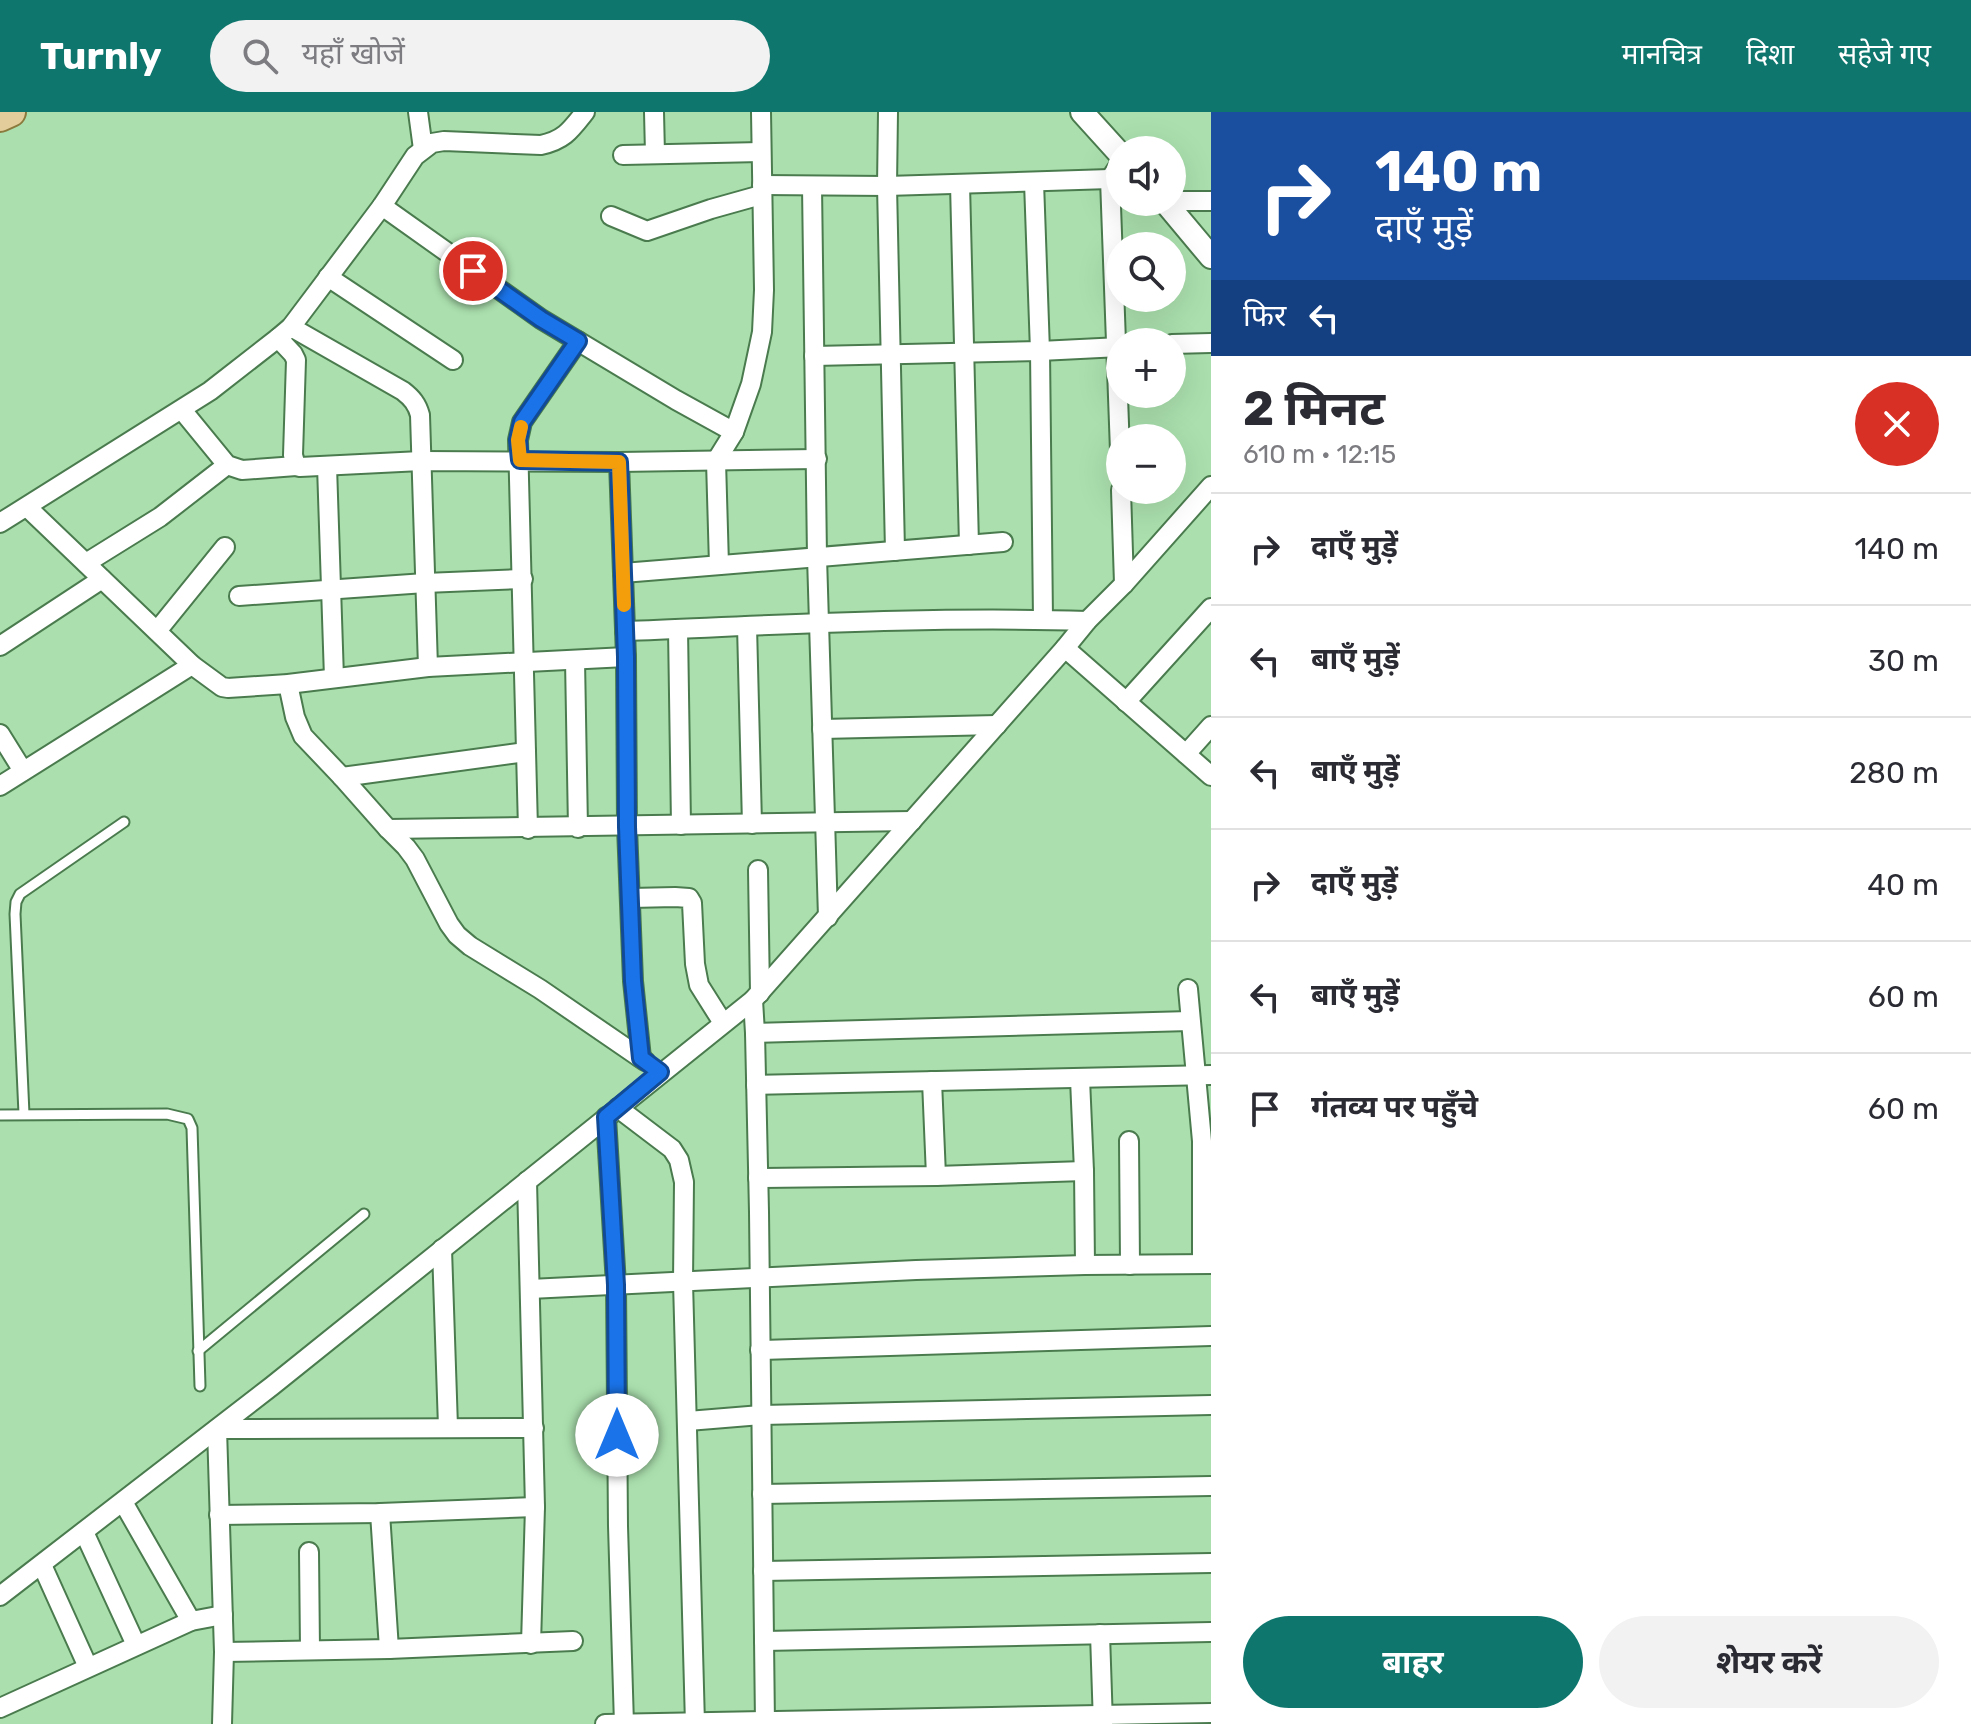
<!DOCTYPE html>
<html lang="hi">
<head>
<meta charset="utf-8">
<style>
	:root { --surface:#fff; --page:#f2f2f3; --text:#2b2b33; --muted:#7c7c81; --line:#e1e1e2; --accent:#0f766e }
	body { margin:0; font-family:Rubik,"Noto Sans Devanagari",sans-serif; background:var(--page); color:var(--text); height:100vh; display:flex; flex-direction:column; font-size:30px; white-space:nowrap }
	* { box-sizing:border-box; margin:0 }
	p { font-size:26px; color:var(--muted) }
	.icon { flex:none; width:44px; height:44px; fill:none; stroke:currentColor; stroke-width:2; stroke-linecap:round; stroke-linejoin:round }
	.map { position:relative; flex:1; overflow:hidden }
	.sheet { display:flex; flex-direction:column; background:var(--surface); width:760px }
	.sheet>* { flex:none }
	.guide { background:#1a4fa0; color:#fff; overflow:hidden }
	.fabs { position:absolute; left:1106px; top:24px; display:grid; gap:16px }
	.fabs a { display:grid; place-items:center; width:80px; height:80px; border-radius:50%; background:var(--surface); box-shadow:0 8px 32px #0002; font-size:40px }
	.pin { position:absolute; display:grid; place-items:center; width:68px; height:68px; color:#fff; margin:-34px; border:4px solid #fff; border-radius:50%; box-shadow:0 2px 8px #0007 }
	.me { position:absolute; width:88px; margin:-44px; rotate:0deg; stroke-linejoin:round; filter:drop-shadow(0 0 6px #0008) }
	.turn { display:flex; align-items:center; gap:28px; height:168px; padding:0 32px; font-size:36px }
	.turn .icon { width:104px; height:104px; stroke-width:2.5 }
	.turn b { display:block; font-size:56px; line-height:68px }
	.then { display:flex; align-items:center; height:76px; padding:0 32px; background:#0003; gap:16px; font-size:30px }
	.round { display:grid; place-items:center; flex:none; width:84px; height:84px; border-radius:42px; background:var(--page) }
	.summary { display:flex; align-items:center; justify-content:space-between; height:136px; padding:0 32px }
	h1 { font-size:48px; font-weight:700; line-height:60px }
	.button { display:flex; gap:16px; margin-top:auto; padding:16px 32px }
	.button a { flex:1; height:92px; border-radius:48px; background:var(--accent); color:#fff; font-size:32px; font-weight:700; line-height:92px; text-align:center }
	.button a+a { background:var(--page); color:var(--text) }
	ul { padding:0; list-style:none }
	li { display:flex; align-items:center; gap:24px; height:112px; padding:0 32px; border-top:2px solid var(--line) }
	li div { flex:1 }
	li b { display:block; font-size:30px }
	li em { font-style:normal }
	header { display:flex; align-items:center; gap:48px; box-sizing:border-box; height:112px; padding:0 40px; background:var(--accent); color:#fff }
	header strong { font-size:38px }
	nav { display:flex; gap:44px; margin-inline-start:auto; font-size:28px }
	.search { width:560px; height:72px; background:var(--page); display:flex; align-items:center; gap:20px; box-sizing:border-box; padding:0 28px; border-radius:44px; color:var(--muted); font-size:30px }
	main { display:flex; flex:1; min-height:0 }
	.map>svg:first-child { display:block }
	.lines { fill:none; stroke-linecap:round; stroke-linejoin:round }
	.service-casing { stroke:#4a7b4e; stroke-width:13 }
	.minor-casing { stroke:#4a7b4e; stroke-width:22 }
	.tertiary-casing { stroke:#4a7b4e; stroke-width:26 }
	.primary-casing { stroke:#8b7a3d; stroke-width:32 }
	.service { stroke:#fff; stroke-width:9 }
	.minor { stroke:#fff; stroke-width:18 }
	.tertiary { stroke:#fff; stroke-width:22 }
	.primary { stroke:#e3cd9a; stroke-width:28 }
	.route-casing { stroke:#114b97; stroke-width:20 }
	.route { stroke:#1a73e8; stroke-width:14 }
	.slow { stroke:#f59e0b; stroke-width:14 }
</style>
</head>
<body>
<header>
<strong>Turnly</strong>
<div class="search"><svg class="icon" aria-label="search" viewBox="0 0 24 24"><circle cx="10" cy="10" r="6"/><path d="M15 15l6 6"/></svg>यहाँ खोजें</div>
<nav><a>मानचित्र</a><a>दिशा</a><a>सहेजे गए</a></nav>
</header>
<main>
<div class="map">
<svg width="1211" height="1612" viewBox="0 0 1211 1612">
	<rect width="100%" height="100%" fill="#abe0ae"/>
	<g class="lines">
		<g class="service-casing">
			<g id="service">
				<polyline points="24,1002 15,802 16,790 20,782 124,710"/>
				<polyline points="0,1003 167,1002 188,1007 192,1016 200,1274"/>
				<polyline points="198,1239 364,1102"/>
			</g>
		</g>
		<g class="minor-casing">
			<g id="minor">
				<polyline points="418,0 423,37"/>
				<polyline points="654,0 655,42"/>
				<polyline points="888,0 887,74 895,439"/>
				<polyline points="623,43 761,40"/>
				<polyline points="1120,52 1110,67 1120,339"/>
				<polyline points="1034,70 1040,239 1043,507"/>
				<polyline points="960,72 969,433"/>
				<polyline points="762,73 887,74 1110,67"/>
				<polyline points="812,74 817,445 828,805"/>
				<polyline points="1172,89 1211,89"/>
				<polyline points="382,94 541,207 676,288 734,320"/>
				<polyline points="611,104 647,119 711,97 761,83"/>
				<polyline points="328,165 453,248"/>
				<path d="M291 215 403 279C412 286 417 292 420 303L428 555"/>
				<polyline points="278,226 293,242 296,248 293,343 296,354 300,355 421,349 619,350 817,347"/>
				<polyline points="1172,232 1211,231"/>
				<polyline points="814,244 1040,239 1120,235"/>
				<polyline points="182,298 227,353 242,358 296,354"/>
				<polyline points="619,350 626,545 627,715 633,869 641,946"/>
				<polyline points="327,354 334,566"/>
				<polyline points="1121,378 1124,472"/>
				<polyline points="27,395 192,553 222,575 228,576 288,572 428,555 626,545"/>
				<path d="M0 411 210 279 278 226 291 215 382 94 415 44 432 31 444 29 541 33C564 28 570 19 585 0"/>
				<polyline points="86,451 160,405 227,353"/>
				<polyline points="719,453 716,349 734,320 751,272 762,220 764,178 761,0"/>
				<polyline points="623,461 1003,430"/>
				<polyline points="239,484 425,471 523,467"/>
				<polyline points="747,514 752,712"/>
				<polyline points="678,517 681,713"/>
				<polyline points="157,519 225,435"/>
				<path d="M625 519C779 513 933 504 1087 509"/>
				<polyline points="0,534 102,467"/>
				<polyline points="1065,536 1211,664"/>
				<polyline points="575,548 578,716"/>
				<polyline points="288,572 295,605 303,624 342,665 388,717 406,735 415,747 449,812 457,823 470,834 540,877 645,949"/>
				<polyline points="1126,590 1211,496"/>
				<polyline points="822,617 997,613"/>
				<polyline points="0,622 23,659"/>
				<polyline points="1186,642 1211,614"/>
				<polyline points="342,665 526,640"/>
				<polyline points="0,674 192,553"/>
				<polyline points="388,717 912,709"/>
				<polyline points="528,717 518,328 522,310 578,229"/>
				<polyline points="758,758 760,881"/>
				<polyline points="631,786 675,785 689,786 692,791 695,852 699,873 723,911"/>
				<polyline points="1188,877 1202,1029 1202,1152"/>
				<polyline points="753,888 755,921 759,1100 765,1612"/>
				<polyline points="755,921 1190,909"/>
				<polyline points="1080,967 1084,1059 1085,1153"/>
				<polyline points="932,969 936,1064"/>
				<polyline points="756,973 1211,963"/>
				<polyline points="618,996 672,1037 679,1048 684,1070 683,1170 695,1612"/>
				<polyline points="606,1005 616,1173 618,1414 624,1612"/>
				<polyline points="1129,1029 1130,1153"/>
				<polyline points="758,1066 936,1064 1084,1059"/>
				<polyline points="527,1069 535,1395 531,1532"/>
				<polyline points="442,1137 448,1315"/>
				<polyline points="530,1177 916,1158 1085,1153 1211,1152"/>
				<polyline points="760,1238 1211,1224"/>
				<polyline points="688,1309 761,1303 1211,1293"/>
				<polyline points="762,1382 1211,1374"/>
				<polyline points="123,1390 191,1509"/>
				<polyline points="380,1401 389,1537"/>
				<polyline points="219,1403 380,1401 535,1395"/>
				<polyline points="84,1420 136,1533"/>
				<polyline points="309,1440 310,1538"/>
				<polyline points="42,1453 88,1555"/>
				<polyline points="763,1459 1211,1451"/>
				<polyline points="0,1484 272,1274 753,888 1065,536 1087,509 1124,472 1211,374"/>
				<polyline points="1100,1522 1103,1612"/>
				<polyline points="764,1529 1211,1520"/>
				<polyline points="224,1540 389,1537 573,1529"/>
				<polyline points="0,1596 191,1509 223,1503"/>
				<polyline points="222,1612 224,1540 217,1317 534,1316"/>
				<polyline points="605,1612 1211,1601"/>
			</g>
		</g>
		<g class="tertiary-casing">
			<g id="tertiary">
				<polyline points="1082,0 1120,42"/>
				<polyline points="1165,90 1211,145"/>
			</g>
		</g>
		<g class="primary-casing">
			<polyline id="primary" points="0,5 11,0"/>
		</g>
		<use href="#service" class="service"/>
		<use href="#minor" class="minor"/>
		<use href="#tertiary" class="tertiary"/>
		<use href="#primary" class="primary"/>
	</g>
	<g class="lines">
		<g class="route-casing">
			<polyline id="route" points="473,159 541,207 578,229 522,310 518,328 520,348 619,350 626,545 627,715 633,869 641,946 660,960 606,1005 616,1173 617,1323"/>
		</g>
		<use href="#route" class="route"/>
		<polyline class="slow" points="521,315 518,328 520,348 619,350 624,493"/>
	</g>
</svg>
<div class="fabs">
<a><svg class="icon" aria-label="sound" viewBox="0 0 24 24"><path d="M4 9h4l5-4v14l-5-4H4zM17 9q2 3 0 6"/></svg></a>
<a><svg class="icon" aria-label="search" viewBox="0 0 24 24"><circle cx="10" cy="10" r="6"/><path d="M15 15l6 6"/></svg></a>
<a>+</a>
<a>−</a>
</div>
<div class="pin" style="left:473px;top:159px;background:#d93025"><svg class="icon" aria-label="arrive" viewBox="0 0 24 24"><path d="M6 21V4h12l-3 4 3 4H6"/></svg></div>
<svg class="me" style="left:617px;top:1323px" viewBox="-20 -20 40 40"><circle r="19" fill="#fff"/><path d="M0-13L10 11 0 6-10 11z" fill="#1a73e8"/></svg>
</div>
<section class="sheet">
<div class="guide">
<div class="turn"><svg class="icon" aria-label="right" viewBox="0 0 24 24"><path d="M7 20v-9h11M14 6l5 5-5 5"/></svg><div><b>140 m</b>दाएँ मुड़ें</div></div>
<div class="then">फिर<svg class="icon" aria-label="left" viewBox="0 0 24 24"><path d="M17 20v-9H6M10 6l-5 5 5 5"/></svg></div>
</div>
<div class="summary"><div><h1>2 मिनट</h1><p>610 m · 12:15</p></div><a class="round" style="background:#d93025;color:#fff"><svg class="icon" aria-label="close" viewBox="0 0 24 24"><path d="M6 6l12 12M18 6L6 18"/></svg></a></div>
<ul>
<li><svg class="icon" aria-label="right" viewBox="0 0 24 24"><path d="M7 20v-9h11M14 6l5 5-5 5"/></svg><div><b>दाएँ मुड़ें</b></div><em>140 m</em></li>
<li><svg class="icon" aria-label="left" viewBox="0 0 24 24"><path d="M17 20v-9H6M10 6l-5 5 5 5"/></svg><div><b>बाएँ मुड़ें</b></div><em>30 m</em></li>
<li><svg class="icon" aria-label="left" viewBox="0 0 24 24"><path d="M17 20v-9H6M10 6l-5 5 5 5"/></svg><div><b>बाएँ मुड़ें</b></div><em>280 m</em></li>
<li><svg class="icon" aria-label="right" viewBox="0 0 24 24"><path d="M7 20v-9h11M14 6l5 5-5 5"/></svg><div><b>दाएँ मुड़ें</b></div><em>40 m</em></li>
<li><svg class="icon" aria-label="left" viewBox="0 0 24 24"><path d="M17 20v-9H6M10 6l-5 5 5 5"/></svg><div><b>बाएँ मुड़ें</b></div><em>60 m</em></li>
<li><svg class="icon" aria-label="arrive" viewBox="0 0 24 24"><path d="M6 21V4h12l-3 4 3 4H6"/></svg><div><b>गंतव्य पर पहुँचे</b></div><em>60 m</em></li>
</ul>
<div class="button"><a>बाहर</a><a>शेयर करें</a></div>
</section>
</main>
</body>
</html>
